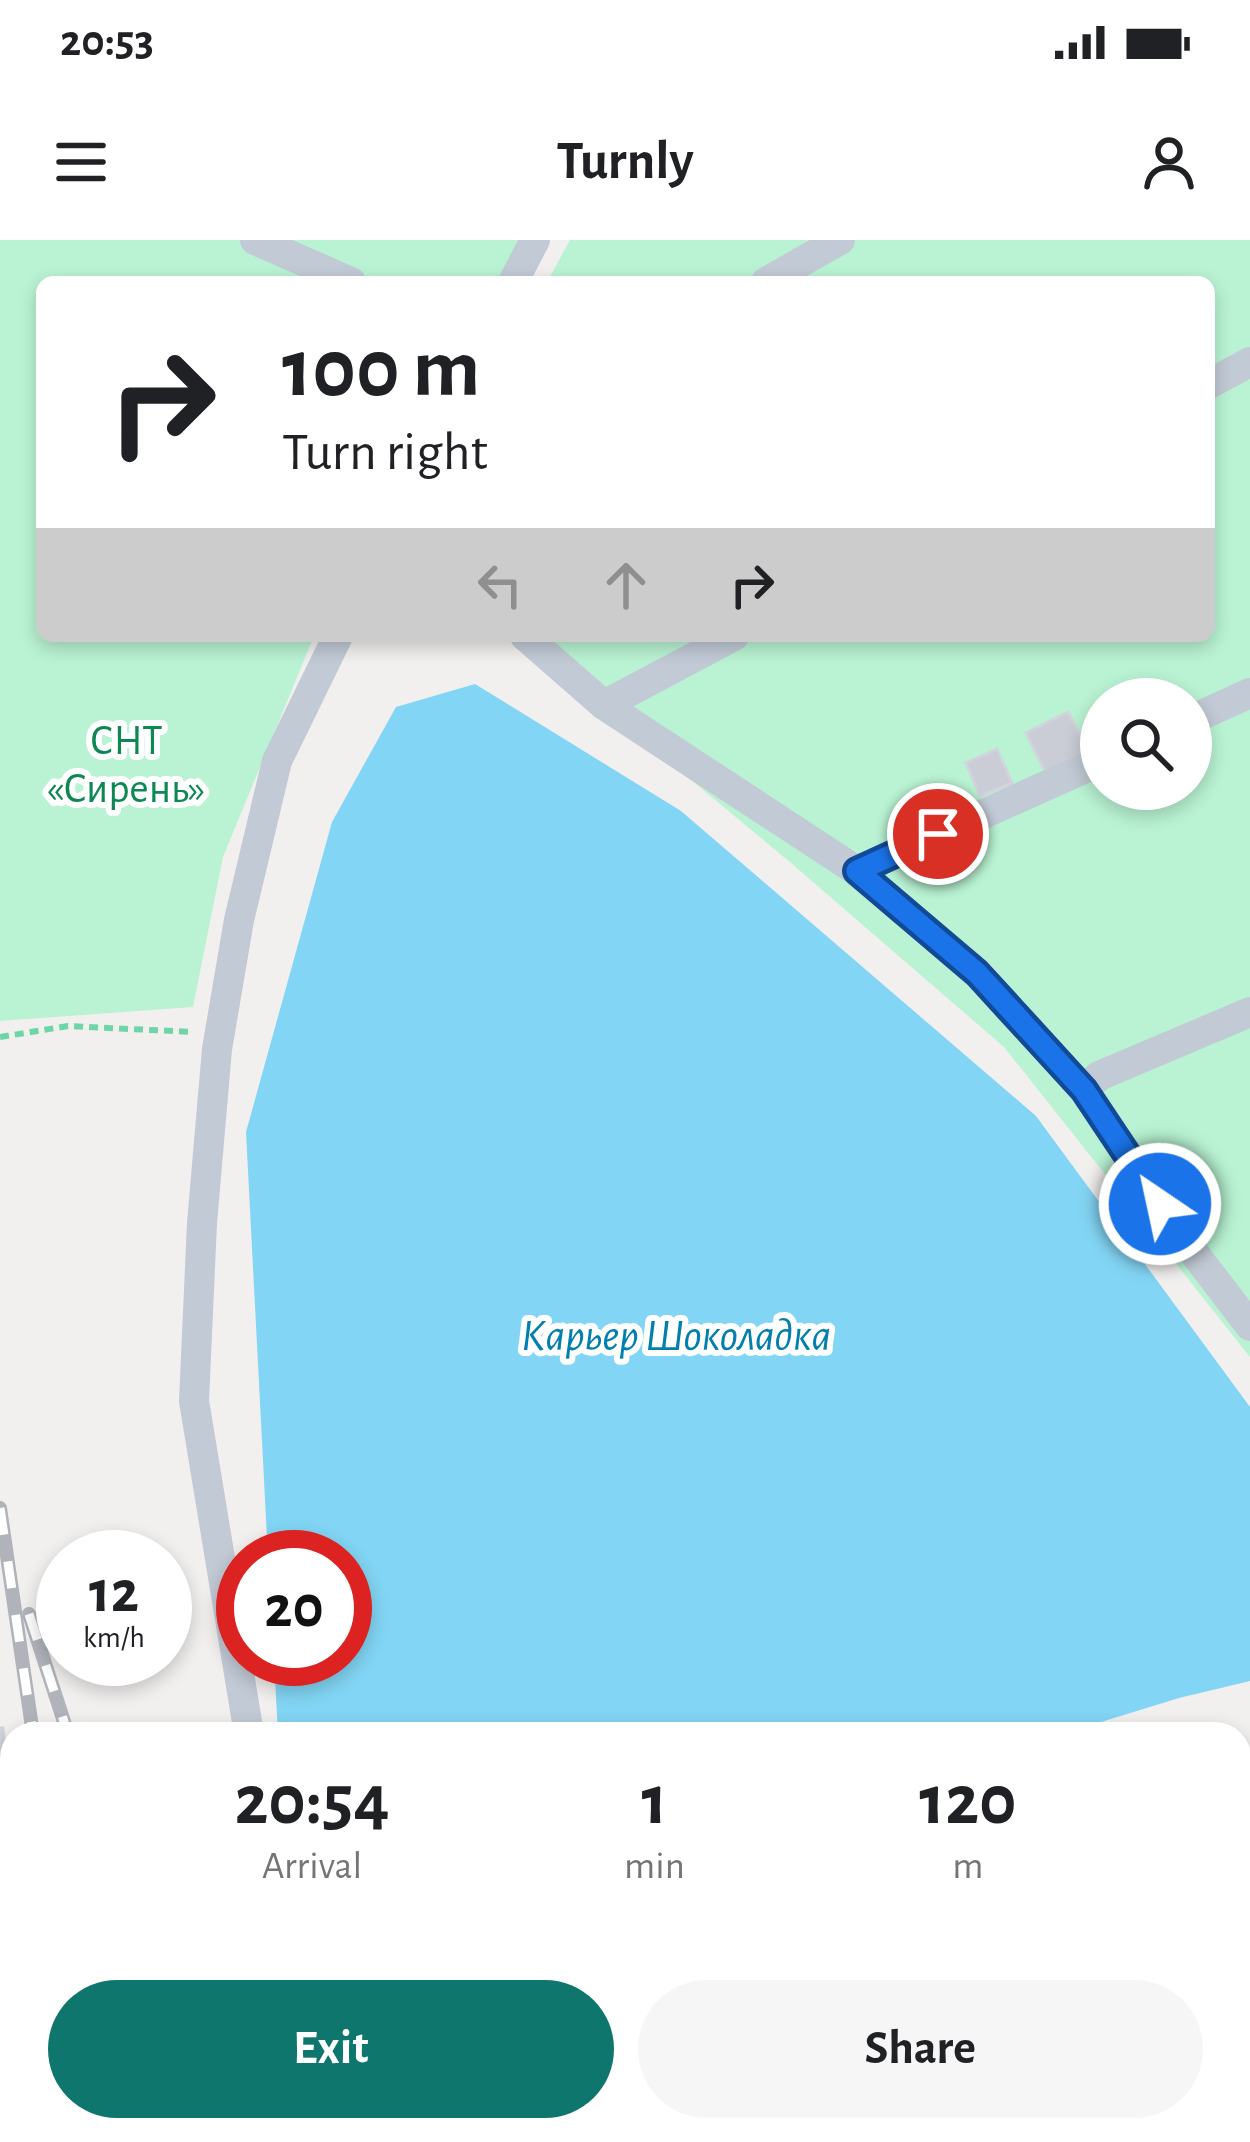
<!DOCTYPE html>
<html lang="en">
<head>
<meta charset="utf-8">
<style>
	:root { --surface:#fff; --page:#f6f6f6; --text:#202124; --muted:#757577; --accent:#0f766e }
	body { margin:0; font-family:"Alegreya Sans",sans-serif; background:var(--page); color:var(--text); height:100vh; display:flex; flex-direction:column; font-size:45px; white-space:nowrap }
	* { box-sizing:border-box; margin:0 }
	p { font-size:39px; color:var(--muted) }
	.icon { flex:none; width:66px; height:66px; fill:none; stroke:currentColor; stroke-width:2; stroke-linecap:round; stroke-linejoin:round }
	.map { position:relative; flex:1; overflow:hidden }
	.drawer { position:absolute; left:0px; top:1482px; width:1251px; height:420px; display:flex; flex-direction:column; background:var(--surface); border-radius:36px 36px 0 0; box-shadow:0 6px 18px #0003 }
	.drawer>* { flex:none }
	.top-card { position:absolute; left:36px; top:36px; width:1179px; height:366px; border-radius:18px; box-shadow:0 6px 18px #0003; background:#fff; color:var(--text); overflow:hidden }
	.fabs { position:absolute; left:1080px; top:438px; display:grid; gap:24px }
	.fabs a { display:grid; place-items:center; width:132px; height:132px; border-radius:50%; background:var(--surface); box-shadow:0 6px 18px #0003; font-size:60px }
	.speed { position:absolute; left:36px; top:1290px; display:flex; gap:24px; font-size:60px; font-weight:700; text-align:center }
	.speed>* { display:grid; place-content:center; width:156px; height:156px; border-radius:50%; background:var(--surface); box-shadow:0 6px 18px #0003; line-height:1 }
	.speed small { font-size:30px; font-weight:400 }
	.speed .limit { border:18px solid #d22; background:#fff; color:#111 }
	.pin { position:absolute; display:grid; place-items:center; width:102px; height:102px; color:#fff; margin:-51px; border:6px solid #fff; border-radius:50%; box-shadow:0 3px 12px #0007 }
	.me { position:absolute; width:132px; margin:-66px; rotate:326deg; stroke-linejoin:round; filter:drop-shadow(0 0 9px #0008) }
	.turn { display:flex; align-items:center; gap:42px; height:252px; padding:0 48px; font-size:54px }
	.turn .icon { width:156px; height:156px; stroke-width:2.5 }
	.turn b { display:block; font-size:84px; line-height:102px }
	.lanes { display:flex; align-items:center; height:114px; padding:0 48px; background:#0003; justify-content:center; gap:60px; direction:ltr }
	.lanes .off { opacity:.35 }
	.eta { display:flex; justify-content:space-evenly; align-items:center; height:204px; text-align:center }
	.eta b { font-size:72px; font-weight:600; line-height:84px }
	.primary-button { display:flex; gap:24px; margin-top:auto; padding:24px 48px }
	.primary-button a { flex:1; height:138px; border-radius:72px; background:var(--accent); color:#fff; font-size:48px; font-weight:600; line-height:138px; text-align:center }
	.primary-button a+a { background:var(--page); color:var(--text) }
	.status { display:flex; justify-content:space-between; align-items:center; height:84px; padding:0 60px; background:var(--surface); direction:ltr }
	.status svg { height:33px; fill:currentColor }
	header { display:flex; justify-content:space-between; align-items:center; height:156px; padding:0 48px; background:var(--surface); font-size:54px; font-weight:600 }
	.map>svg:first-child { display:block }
	.green { fill:#b9f3d3; fill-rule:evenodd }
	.water { fill:#82d5f4 }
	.building { fill:#cacdd5; stroke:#d2d4db; stroke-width:3 }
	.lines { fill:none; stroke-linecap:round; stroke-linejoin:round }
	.path { stroke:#6ed5a9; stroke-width:6; stroke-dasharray:9 6; stroke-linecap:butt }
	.minor { stroke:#c1cad5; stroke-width:30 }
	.rail-casing { stroke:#b0b3ba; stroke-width:14 }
	.rail { stroke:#fff; stroke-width:9; stroke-dasharray:27; stroke-linecap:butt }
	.route-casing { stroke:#114b97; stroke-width:30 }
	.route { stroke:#1a73e8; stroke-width:21 }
	.labels { text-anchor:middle; stroke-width:12; stroke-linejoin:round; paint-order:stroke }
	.park-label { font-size:42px; fill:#0e8853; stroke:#fff }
	.water-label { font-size:45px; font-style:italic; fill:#017faf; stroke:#fff }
</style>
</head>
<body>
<div class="status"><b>20:53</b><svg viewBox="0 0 49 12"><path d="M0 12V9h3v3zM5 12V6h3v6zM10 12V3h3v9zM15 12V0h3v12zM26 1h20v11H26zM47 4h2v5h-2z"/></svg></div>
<header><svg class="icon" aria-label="menu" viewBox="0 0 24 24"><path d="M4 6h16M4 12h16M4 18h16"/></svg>Turnly<svg class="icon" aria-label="person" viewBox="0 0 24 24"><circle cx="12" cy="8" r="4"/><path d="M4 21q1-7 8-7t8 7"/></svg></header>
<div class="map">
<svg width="1250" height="1902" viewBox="0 0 1250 1902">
	<rect width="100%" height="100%" fill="#f2efef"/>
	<g class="green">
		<polygon points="0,0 542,0 519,42 42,42 42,396 314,396 223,617 193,767 0,781"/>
		<path d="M570 0H1250V1117L1004 807 791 623 518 396H1209V42H547ZM1101 459H1191V549H1101Z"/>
	</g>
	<polygon class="water" points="475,444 681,571 1036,876 1250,1167 1250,1441 1179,1458 1062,1494 278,1494 274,1419 345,1419 345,1317 268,1317 246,892 332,582 396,467"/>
	<g class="building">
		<polygon points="1068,472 1089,512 1046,533 1026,493"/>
		<polygon points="997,509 1012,543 980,556 966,523"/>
		<polygon points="0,1488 3,1488 12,1562 12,1676 0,1684"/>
		<polygon points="1242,1697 1250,1718 1250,1760 1239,1764 1239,1698"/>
		<polygon points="12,1726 12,1890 56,1890 57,1902 10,1902 0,1827 0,1728"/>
		<polygon points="111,1890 165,1890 167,1902 113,1902"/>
		<polygon points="764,1890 827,1890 830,1900 768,1902"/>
	</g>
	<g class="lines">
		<polyline class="path" points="0,797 68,786 193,792"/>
		<g class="minor">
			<polyline points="255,0 351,42"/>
			<polyline points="513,42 535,0"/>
			<polyline points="766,42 840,0"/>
			<polyline points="1209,144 1250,122"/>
			<polyline points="525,396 604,465 857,631 977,733 1084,850 1185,1001 1250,1086"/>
			<polyline points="604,465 734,396"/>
			<polyline points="1191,480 1250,453"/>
			<polyline points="857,631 1101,521"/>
			<polyline points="1084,850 1099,836 1250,772"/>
			<polyline points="249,1494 194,1161 202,983 217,809 239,680 277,521 338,396"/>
			<polyline points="1239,1531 1250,1527"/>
			<polyline points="0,1712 12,1703"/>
			<polyline points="310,1890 312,1902"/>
			<polyline points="862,1890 866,1902"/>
		</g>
		<g class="rail-casing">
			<g id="rail">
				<polyline points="0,1268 33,1494"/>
				<polyline points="29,1374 68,1494"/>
				<polyline points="90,1890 91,1902"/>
				<polyline points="204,1890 208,1902"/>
			</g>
		</g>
		<use href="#rail" class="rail"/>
	</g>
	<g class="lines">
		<g class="route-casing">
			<polyline id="route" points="938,594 857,631 977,733 1084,850 1160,964"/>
		</g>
		<use href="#route" class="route"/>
	</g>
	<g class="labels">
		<g class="park-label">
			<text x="126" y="514">СНТ<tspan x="126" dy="48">«Сирень»</tspan></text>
		</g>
		<g class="water-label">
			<text x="676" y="1110">Карьер Шоколадка</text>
		</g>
	</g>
</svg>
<div class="fabs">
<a><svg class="icon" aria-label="search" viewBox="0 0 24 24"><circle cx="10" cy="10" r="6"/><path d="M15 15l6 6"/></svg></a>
</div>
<div class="speed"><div>12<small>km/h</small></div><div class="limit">20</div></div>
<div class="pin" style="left:938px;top:594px;background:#d93025"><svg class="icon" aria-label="arrive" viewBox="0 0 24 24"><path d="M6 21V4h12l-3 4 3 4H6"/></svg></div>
<svg class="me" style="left:1160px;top:964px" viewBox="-20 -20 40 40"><circle r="17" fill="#1a73e8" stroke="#fff" stroke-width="3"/><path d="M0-11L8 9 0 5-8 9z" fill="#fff"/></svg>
<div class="top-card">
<div class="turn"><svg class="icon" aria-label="right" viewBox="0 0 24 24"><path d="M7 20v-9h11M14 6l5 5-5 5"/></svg><div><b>100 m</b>Turn right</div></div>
<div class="lanes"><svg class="icon off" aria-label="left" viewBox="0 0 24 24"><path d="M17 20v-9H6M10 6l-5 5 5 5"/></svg><svg class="icon off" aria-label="ahead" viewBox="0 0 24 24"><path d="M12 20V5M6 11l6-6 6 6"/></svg><svg class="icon" aria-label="right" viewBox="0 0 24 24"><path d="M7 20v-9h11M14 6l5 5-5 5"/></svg></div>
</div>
<section class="drawer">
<div class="eta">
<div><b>20:54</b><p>Arrival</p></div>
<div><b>1</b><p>min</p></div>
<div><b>120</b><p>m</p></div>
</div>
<div class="primary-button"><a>Exit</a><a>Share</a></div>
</section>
</div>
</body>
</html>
